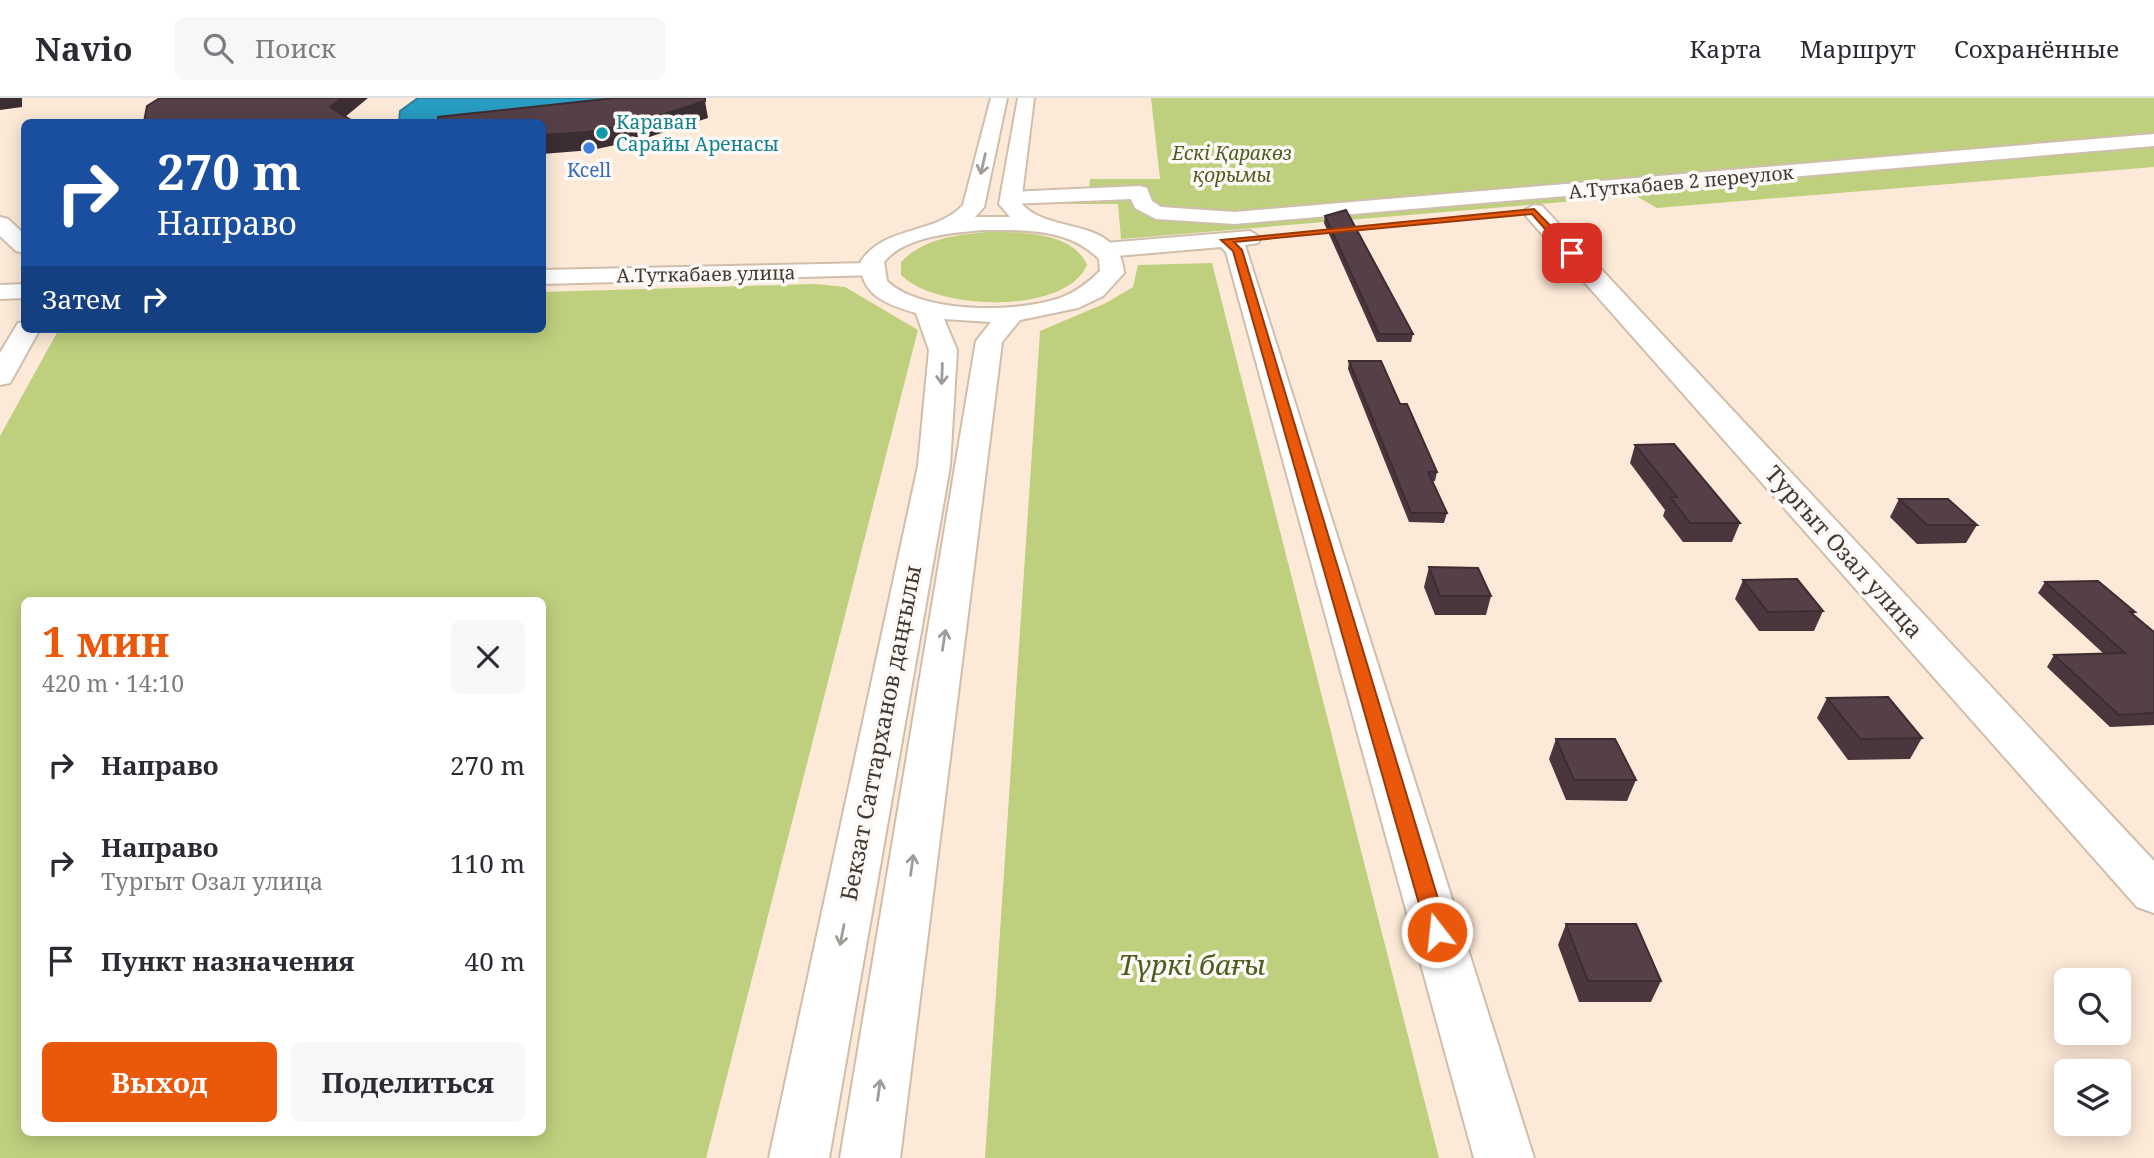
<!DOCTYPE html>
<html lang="ru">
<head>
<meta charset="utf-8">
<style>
	:root { --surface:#fff; --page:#f7f7f7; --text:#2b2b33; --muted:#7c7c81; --line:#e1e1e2; --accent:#ea580c }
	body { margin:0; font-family:"Noto Serif",serif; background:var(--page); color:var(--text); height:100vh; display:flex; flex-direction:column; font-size:26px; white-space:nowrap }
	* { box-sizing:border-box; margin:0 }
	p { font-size:23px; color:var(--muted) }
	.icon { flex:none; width:38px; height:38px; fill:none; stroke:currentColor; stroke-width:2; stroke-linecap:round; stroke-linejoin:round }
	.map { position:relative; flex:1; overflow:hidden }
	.details { position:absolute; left:21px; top:499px; width:525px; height:539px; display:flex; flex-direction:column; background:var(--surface); border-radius:10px; box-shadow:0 4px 18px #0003 }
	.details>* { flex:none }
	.hud { position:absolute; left:21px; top:21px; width:525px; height:214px; border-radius:10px; box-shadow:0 4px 18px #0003; background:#1a4fa0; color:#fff; overflow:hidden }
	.fabs { position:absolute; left:2054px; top:870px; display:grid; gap:14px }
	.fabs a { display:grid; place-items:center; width:77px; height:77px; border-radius:10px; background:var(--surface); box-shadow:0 4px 18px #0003; font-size:35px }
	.pin { position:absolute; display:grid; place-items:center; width:60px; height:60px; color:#fff; margin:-30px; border-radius:14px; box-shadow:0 4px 10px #0006 }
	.me { position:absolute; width:77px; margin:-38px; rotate:344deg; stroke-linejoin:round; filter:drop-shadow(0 0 5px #0008) }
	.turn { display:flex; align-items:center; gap:24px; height:147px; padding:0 21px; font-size:32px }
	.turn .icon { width:91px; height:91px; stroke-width:2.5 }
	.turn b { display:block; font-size:49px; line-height:60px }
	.then { display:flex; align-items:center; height:66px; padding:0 21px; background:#0003; gap:14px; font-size:26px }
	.round { display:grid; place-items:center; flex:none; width:74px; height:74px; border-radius:10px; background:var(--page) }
	.headline { display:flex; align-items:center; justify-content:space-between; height:119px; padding:0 21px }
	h1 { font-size:42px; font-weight:700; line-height:52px; color:var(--accent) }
	.cta { display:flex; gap:14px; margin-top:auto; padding:14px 21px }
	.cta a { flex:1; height:80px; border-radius:10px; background:var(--accent); color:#fff; font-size:28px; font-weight:700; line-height:80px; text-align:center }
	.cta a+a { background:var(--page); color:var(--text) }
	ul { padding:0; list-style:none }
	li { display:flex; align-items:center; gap:21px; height:98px; padding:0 21px }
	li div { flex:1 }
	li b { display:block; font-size:26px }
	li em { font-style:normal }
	header { display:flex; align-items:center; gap:42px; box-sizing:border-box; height:98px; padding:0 35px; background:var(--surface); border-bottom:2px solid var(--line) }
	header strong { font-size:33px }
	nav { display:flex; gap:38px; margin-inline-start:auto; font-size:24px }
	.search { width:490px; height:63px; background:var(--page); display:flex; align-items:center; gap:18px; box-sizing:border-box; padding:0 24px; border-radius:10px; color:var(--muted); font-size:26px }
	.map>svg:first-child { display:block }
	.green { fill:#bed07e; fill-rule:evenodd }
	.water { fill:#289cc2; stroke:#307e97; stroke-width:2 }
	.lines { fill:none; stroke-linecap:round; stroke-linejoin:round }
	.minor-casing { stroke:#d0beac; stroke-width:4 }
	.primary-casing { stroke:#d0beac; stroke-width:4 }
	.minor { fill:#fff; fill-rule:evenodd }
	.primary { fill:#fff; fill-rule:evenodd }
	.wall { fill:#4a373e }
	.shaded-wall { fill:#3c2d32 }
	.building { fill:#564048; stroke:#3c2d32; stroke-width:2 }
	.oneway { stroke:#a09c98 }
	.route { fill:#ea580c; stroke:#983908; stroke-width:2 }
	.culture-dot { fill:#0f9aa8; stroke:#fdf9f6; stroke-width:2.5 }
	.shop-dot { fill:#3f7fe0; stroke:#fdf9f6; stroke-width:2.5 }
	.labels { text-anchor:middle; stroke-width:7; stroke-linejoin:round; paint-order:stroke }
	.far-culture-label { font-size:19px; fill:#0d838f; stroke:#fdf9f6; text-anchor:start }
	.far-park-label { font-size:19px; font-style:italic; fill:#505c1f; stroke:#fdf9f6 }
	.far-shop-label { font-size:19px; fill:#366cbe; stroke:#fdf9f6 }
	.far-street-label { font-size:19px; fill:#413932; stroke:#fdf9f6 }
	.street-label { font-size:23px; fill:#413932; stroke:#fdf9f6 }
	.near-park-label { font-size:28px; font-style:italic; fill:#505c1f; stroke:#fdf9f6 }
</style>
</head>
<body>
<header>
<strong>Navio</strong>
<div class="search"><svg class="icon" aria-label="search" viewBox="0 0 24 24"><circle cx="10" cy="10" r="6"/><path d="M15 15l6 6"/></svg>Поиск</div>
<nav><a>Карта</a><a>Маршрут</a><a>Сохранённые</a></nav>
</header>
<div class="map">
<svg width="2154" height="1060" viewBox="0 0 2154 1060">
	<rect width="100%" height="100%" fill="#fce9d7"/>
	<g class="green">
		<polygon points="1151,0 2154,0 2154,69 1657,110 1636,98 1121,141 1118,106 1025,106 1024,96 1089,91 1090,81 1160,81"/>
		<path d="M987 134C1019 134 1073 133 1087 167 1065 218 935 212 901 177V164C924 140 956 137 987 134Z"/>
		<polygon points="1212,165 1439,1060 985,1060 1040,233 1106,205 1133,189 1138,167"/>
		<path d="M816 186 845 189 918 232 706 1060H0V338L59 231H542L543 194ZM542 502V1034H24V502Z"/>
	</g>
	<polygon class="water" points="418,0 620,0 436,24 399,24 400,13"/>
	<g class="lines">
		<g class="minor-casing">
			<g id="minor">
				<polygon points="2154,36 2154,48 1235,126 1156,121 1135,110 1131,101 1011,106 1001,100 1011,94 1140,88 1147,90 1152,103 1161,109 1235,114"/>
				<polygon points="1534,107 1542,108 2154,763 2154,815 2137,809 1526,118 1523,113"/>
				<polygon points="0,119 8,121 24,136 24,155 16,153 0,138"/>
				<polygon points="1250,133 1261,140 1258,145 1245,147 1534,1060 1474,1060 1226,154 1221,149 1105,159 1094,152 1105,145"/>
				<polygon points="870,165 878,167 882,172 878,177 542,186 542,172"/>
				<polygon points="24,186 24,200 0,201 0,187"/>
				<polygon points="24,224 24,231 40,231 10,285 0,287 0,255 18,225"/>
			</g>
		</g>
		<g class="primary-casing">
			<path id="primary" d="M991 0H1007L984 109 975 119H1010L999 106 1018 0H1034L1021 105C1049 138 1119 117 1124 175L1103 198 1078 210 1020 222 1002 244 900 1060H840L976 243 991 224 944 221 957 252 950 368 829 1060H769L918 368 929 252 916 215C888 207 859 197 861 163 886 127 935 137 963 107ZM983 132C1024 132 1069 130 1099 161L1100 173C1088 185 1076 194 1060 200 1017 215 921 216 887 183L884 164C905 138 952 135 983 132Z"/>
		</g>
		<use href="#minor" class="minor"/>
		<use href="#primary" class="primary"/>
	</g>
	<g class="wall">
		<polygon points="1325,118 1413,236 1411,244 1377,244 1324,125"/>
		<polygon points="1349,263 1400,306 1437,374 1435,383 1432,383 1447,415 1444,425 1409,424 1348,271"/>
		<polygon points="1635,347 1740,425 1732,444 1683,444 1663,418 1665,412 1630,365"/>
		<polygon points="1899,401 1977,427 1966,445 1917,446 1890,419"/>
		<polygon points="1429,469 1491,498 1486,517 1435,517 1424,489"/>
		<polygon points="1743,482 1823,513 1814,533 1759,533 1735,501"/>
		<polygon points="2045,484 2135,514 2133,517 2154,534 2154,627 2110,629 2047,569 2054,557 2104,556 2038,495"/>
		<polygon points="1827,600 1922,640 1910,661 1848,662 1817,620"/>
		<polygon points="1556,641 1636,682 1627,703 1566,702 1549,661"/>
		<polygon points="1566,826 1661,883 1651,904 1579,904 1558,847"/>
	</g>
	<g class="shaded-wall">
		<polygon points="0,0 22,0 22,9 0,12"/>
		<polygon points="342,0 368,0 339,24 330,9"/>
		<polygon points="705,3 708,20 643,41 592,52 542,56 542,37"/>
	</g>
	<g class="building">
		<polygon points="160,0 342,0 330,9 354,24 144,24 147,8"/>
		<polygon points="615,0 705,0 705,3 639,24 588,34 542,37 542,24 438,24 438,19"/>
		<polygon points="1346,112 1413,236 1379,236 1325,118"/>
		<polygon points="1349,263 1381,263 1400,306 1407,306 1437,374 1428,374 1447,415 1411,415"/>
		<polygon points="1674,346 1740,425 1690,425 1670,399 1677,399 1635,347"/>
		<polygon points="1899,401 1948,401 1977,427 1927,427"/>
		<polygon points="1429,469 1478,470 1491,498 1440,498"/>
		<polygon points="1797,481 1823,513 1768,514 1743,482"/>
		<polygon points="2098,483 2135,514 2130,514 2154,534 2154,615 2119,617 2054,557 2125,555 2045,484"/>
		<polygon points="1888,599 1922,640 1860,641 1827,600"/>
		<polygon points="1556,641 1615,641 1636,682 1574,682"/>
		<polygon points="1566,826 1636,826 1661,883 1588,883"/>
	</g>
	<defs><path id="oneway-shaft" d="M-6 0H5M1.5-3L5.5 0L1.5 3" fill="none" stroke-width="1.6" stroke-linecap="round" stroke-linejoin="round" transform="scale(1.75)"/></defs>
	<g class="oneway">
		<use href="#oneway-shaft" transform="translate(983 66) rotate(103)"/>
		<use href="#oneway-shaft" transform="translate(942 276) rotate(92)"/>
		<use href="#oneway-shaft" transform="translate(944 542) rotate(-81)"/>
		<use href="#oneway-shaft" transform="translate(912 767) rotate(-82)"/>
		<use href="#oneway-shaft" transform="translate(842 837) rotate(101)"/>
		<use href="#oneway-shaft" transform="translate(879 992) rotate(-82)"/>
	</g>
	<polygon class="route" points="1534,111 1575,153 1575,157 1568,157 1532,116 1234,144 1242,152 1448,834 1445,840 1437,843 1430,840 1427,834 1233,153 1221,142"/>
	<circle class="culture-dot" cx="602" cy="35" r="7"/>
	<circle class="shop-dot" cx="589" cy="50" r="7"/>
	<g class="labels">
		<g class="far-culture-label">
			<text x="616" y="31">Караван<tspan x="616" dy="22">Сарайы Аренасы</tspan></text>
		</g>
		<g class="far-park-label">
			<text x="1232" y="62">Ескі Қаракөз<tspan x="1232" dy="22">қорымы</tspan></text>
		</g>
		<g class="far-shop-label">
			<text x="589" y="79">Kcell</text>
		</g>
		<g class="far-street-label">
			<text transform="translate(1681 84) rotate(-5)" y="7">А.Туткабаев 2 переулок</text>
			<text transform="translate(706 176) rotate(-1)" y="7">А.Туткабаев улица</text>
		</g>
		<g class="street-label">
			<text transform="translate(1844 454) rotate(48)" y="8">Тургыт Озал улица</text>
			<text transform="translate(881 635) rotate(-79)" y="8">Бекзат Саттарханов даңғылы</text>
		</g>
		<g class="near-park-label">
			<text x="1192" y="877">Түркі бағы</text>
		</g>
	</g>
</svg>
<div class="fabs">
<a><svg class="icon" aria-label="search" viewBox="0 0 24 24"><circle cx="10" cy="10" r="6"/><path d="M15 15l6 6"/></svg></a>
<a><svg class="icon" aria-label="layers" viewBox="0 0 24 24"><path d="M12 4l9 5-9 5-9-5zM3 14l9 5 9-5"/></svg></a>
</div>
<div class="pin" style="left:1572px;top:155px;background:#d93025"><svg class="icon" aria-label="arrive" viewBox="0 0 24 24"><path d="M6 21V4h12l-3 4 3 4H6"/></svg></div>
<svg class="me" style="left:1437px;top:834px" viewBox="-20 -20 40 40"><circle r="17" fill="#ea580c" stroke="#fff" stroke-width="3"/><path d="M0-11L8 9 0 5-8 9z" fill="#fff"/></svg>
<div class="hud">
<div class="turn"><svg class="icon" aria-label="right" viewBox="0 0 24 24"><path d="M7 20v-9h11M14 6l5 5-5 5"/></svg><div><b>270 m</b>Направо</div></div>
<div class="then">Затем<svg class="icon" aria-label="right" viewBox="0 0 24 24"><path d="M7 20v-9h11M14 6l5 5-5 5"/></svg></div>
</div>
<section class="details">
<div class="headline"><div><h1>1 мин</h1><p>420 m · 14:10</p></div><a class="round"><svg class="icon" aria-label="close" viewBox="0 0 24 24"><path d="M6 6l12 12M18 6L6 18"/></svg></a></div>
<ul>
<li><svg class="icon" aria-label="right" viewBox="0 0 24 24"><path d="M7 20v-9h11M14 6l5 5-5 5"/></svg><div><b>Направо</b></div><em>270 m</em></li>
<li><svg class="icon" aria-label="right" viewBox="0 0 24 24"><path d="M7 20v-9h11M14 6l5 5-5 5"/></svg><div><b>Направо</b><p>Тургыт Озал улица</p></div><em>110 m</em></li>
<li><svg class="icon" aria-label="arrive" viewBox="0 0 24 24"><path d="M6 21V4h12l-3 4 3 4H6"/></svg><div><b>Пункт назначения</b></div><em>40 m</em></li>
</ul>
<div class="cta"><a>Выход</a><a>Поделиться</a></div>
</section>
</div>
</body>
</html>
